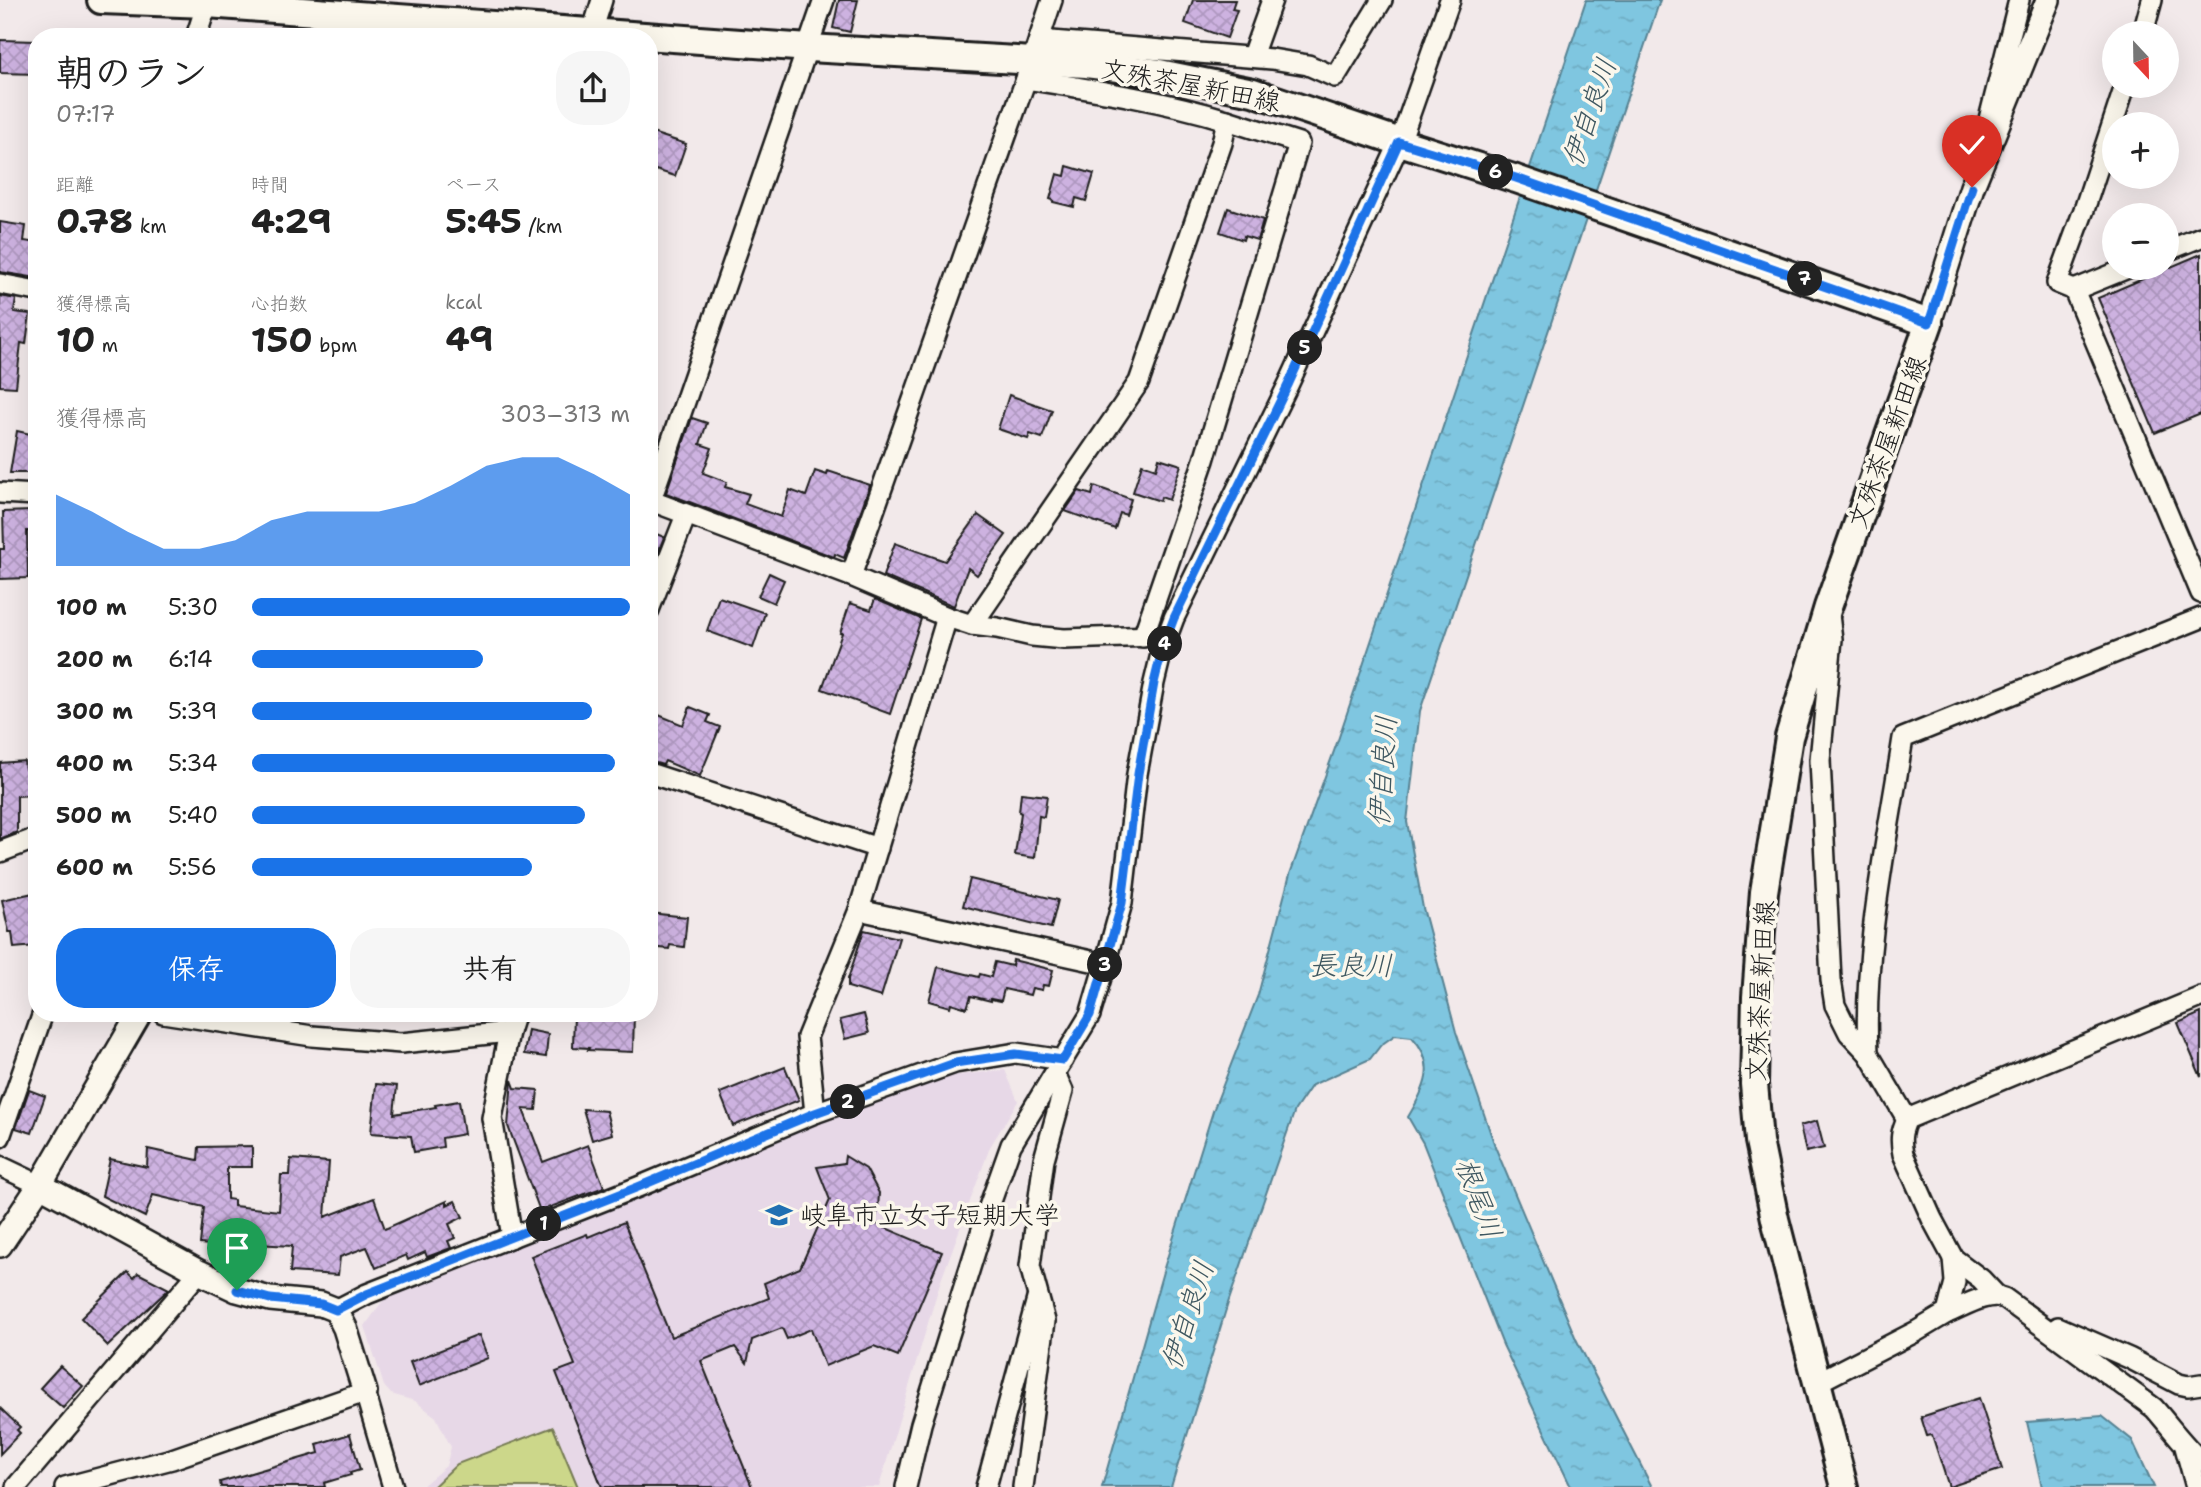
<!DOCTYPE html>
<html lang="ja">
<head>
<meta charset="utf-8">
<style>
	body { margin:0; font-family:"Shantell Sans","Klee One",sans-serif; background:#f6f6f6; color:#222; height:100vh; display:flex; flex-direction:column; font-size:26px; white-space:nowrap }
	* { box-sizing:border-box; margin:0 }
	p { font-size:23px; color:#767676 }
	.icon { flex:none; width:38px; height:38px; fill:none; stroke:currentColor; stroke-width:2; stroke-linecap:round; stroke-linejoin:round }
	.map { position:relative; flex:1; overflow:hidden }
	.details { position:absolute; left:28px; top:28px; width:630px; height:994px; display:flex; flex-direction:column; background:#fff; border-radius:28px; box-shadow:0 7px 28px #0002 }
	.details>* { flex:none }
	.needle { width:46px; rotate:158deg }
	.buttons { position:absolute; left:2102px; top:21px; display:grid; gap:14px }
	.buttons a { display:grid; place-items:center; width:77px; height:77px; border-radius:50%; background:#fff; box-shadow:0 7px 28px #0002; font-size:35px }
	.pin { position:absolute; display:grid; place-items:center; width:60px; height:60px; color:#fff; margin:-72px -30px; border-radius:50% 50% 50% 0; rotate:-45deg; box-shadow:0 0 7px #0007 }
	.pin .icon { rotate:45deg }
	.km { position:absolute; width:35px; height:35px; margin:-18px; border-radius:50%; background:#222; color:#fff; font-size:19px; line-height:35px; text-align:center }
	.round { display:grid; place-items:center; flex:none; width:74px; height:74px; border-radius:28px; background:#f6f6f6 }
	.summary { display:flex; align-items:center; justify-content:space-between; height:119px; padding:0 28px }
	h1 { font-size:38px; font-weight:700; line-height:52px }
	.metrics { display:grid; grid-template-columns:repeat(3,1fr); gap:10px; height:119px; padding:7px 28px }
	.metrics div { display:grid; align-content:center }
	.metrics b { font-size:35px; font-weight:700 }
	.metrics small { font-size:19px; font-weight:400 }
	.metrics p { font-size:19px }
	.chart { height:196px; padding:14px 28px }
	.chart p { display:flex; justify-content:space-between }
	.chart svg { width:100%; height:126px; margin-top:7px; fill:#1a73e8; opacity:.7 }
	.button { display:flex; gap:14px; margin-top:auto; padding:14px 28px }
	.button a { flex:1; height:80px; border-radius:28px; background:#1a73e8; color:#fff; font-size:28px; font-weight:700; line-height:80px; text-align:center }
	.button a+a { background:#f6f6f6; color:#222 }
	ul { padding:0 28px; list-style:none; font-size:23px }
	li { display:grid; grid-template-columns:112px 84px 1fr; align-items:center; height:52px }
	li i { height:18px; border-radius:9px; background:#1a73e8 }
	.map>svg:first-child { display:block }
	.built { fill:#e7d8e7 }
	.pitch { fill:#ccd78a; stroke:#747a53; stroke-width:2 }
	.water { fill:url(#water-ripples); stroke:#578292; stroke-width:2 }
	.building { fill:url(#building-cross-hatch); stroke:#1c1c1c; stroke-width:2 }
	.lines { fill:none; stroke-linecap:round; stroke-linejoin:round }
	.minor-casing { stroke:#1c1c1c; stroke-width:24 }
	.tertiary-casing { stroke:#1c1c1c; stroke-width:28 }
	.secondary-casing { stroke:#1c1c1c; stroke-width:32 }
	.minor { stroke:#fbf7ec; stroke-width:19 }
	.tertiary { stroke:#fbf7ec; stroke-width:23 }
	.secondary { stroke:#fbf7ec; stroke-width:26 }
	.route-casing { stroke:#fff; stroke-width:14 }
	.route { stroke:#1a73e8; stroke-width:9 }
	.labels { text-anchor:middle; stroke-width:7; stroke-linejoin:round; paint-order:stroke }
	.street-label { font-size:26px; fill:#1c1c1c; stroke:#fbf7ec }
	.poi-label { font-size:26px; fill:#1c1c1c; stroke:#fbf7ec; text-anchor:start }
	.water-label { font-size:28px; font-style:italic; fill:#3f5861; stroke:#fbf7ec }
</style>
</head>
<body>
<div class="map">
<svg width="2201" height="1487" viewBox="0 0 2201 1487">
	<defs>
		<pattern id="water-ripples" width="26" height="14" patternUnits="userSpaceOnUse" patternTransform="scale(1.75)"><rect width="26" height="14" fill="#7fc6e0"/><path d="M2 4q2-2 4 0t4 0M15 11q2-2 4 0t4 0" fill="none" stroke="#6daac0"/></pattern>
		<pattern id="building-cross-hatch" width="8" height="8" patternUnits="userSpaceOnUse" patternTransform="scale(1.75)"><rect width="8" height="8" fill="#cdb2e0"/><path d="M0 0l8 8M0 8l8-8" fill="none" stroke="#af98c0"/></pattern>
	</defs>
	<rect width="100%" height="100%" fill="#f2e9ea"/>
	<filter id="ink" filterUnits="userSpaceOnUse"><feTurbulence type="fractalNoise" baseFrequency=".0143" numOctaves="2"/><feDisplacementMap in="SourceGraphic" scale="14" xChannelSelector="R" yChannelSelector="G"/><feConvolveMatrix kernelMatrix="1 2 1 2 8 2 1 2 1" color-interpolation-filters="sRGB"/></filter>
	<g filter="url(#ink)">
		<path class="built" d="M 1005,1070 L 1018,1101 L 990,1147 L 940,1283 L 879,1487 L 421,1487 L 446,1466 L 451,1447 L 436,1417 L 415,1401 L 391,1394 L 384,1386 L 365,1326 L 384,1299 L 907,1088 L 957,1075 Z"/>
		<path class="pitch" d="M 553,1427 L 578,1487 L 433,1487 L 457,1464 Z"/>
		<g class="water">
			<path d="M 1586,0 L 1660,0 L 1420,711 L 1407,822 L 1423,908 L 1456,1032 L 1496,1149 L 1576,1339 L 1652,1487 L 1571,1487 L 1503,1345 L 1423,1143 L 1408,1117 C 1425,1089 1438,1064 1412,1037 L 1395,1035 L 1381,1045 L 1370,1059 L 1312,1085 L 1295,1110 L 1228,1303 L 1171,1487 L 1102,1487 L 1164,1268 L 1213,1111 L 1258,995 L 1290,874 L 1338,740 Z"/>
			<path d="M 2102,1416 L 2132,1440 L 2154,1487 L 2042,1487 L 2027,1422 Z"/>
		</g>
		<g class="building">
			<path d="M 839,0 L 858,0 L 850,32 L 833,28 Z"/>
			<path d="M 1193,0 L 1235,0 L 1232,9 L 1237,10 L 1227,38 L 1185,23 Z"/>
			<path d="M 0,40 L 37,41 L 37,74 L 0,73 Z"/>
			<path d="M 649,132 L 686,144 L 675,176 L 649,168 Z"/>
			<path d="M 1067,166 L 1094,174 L 1086,201 L 1076,198 L 1074,207 L 1053,202 L 1053,200 L 1050,199 L 1057,174 L 1065,176 Z"/>
			<path d="M 1228,208 L 1263,220 L 1257,240 L 1244,236 L 1243,240 L 1220,232 Z"/>
			<path d="M 0,222 L 26,226 L 24,241 L 37,243 L 37,278 L 0,272 Z"/>
			<path d="M 2201,254 L 2201,414 L 2155,433 L 2098,298 Z"/>
			<path d="M 0,296 L 16,299 L 14,312 L 30,314 L 26,344 L 21,343 L 16,387 L 0,386 Z"/>
			<path d="M 1009,395 L 1052,410 L 1042,438 L 1030,434 L 1028,439 L 998,429 Z"/>
			<path d="M 692,418 L 707,423 L 700,444 L 712,448 L 703,473 L 727,482 L 725,487 L 749,494 L 745,504 L 781,517 L 790,490 L 806,496 L 815,471 L 827,475 L 828,471 L 870,485 L 844,558 L 835,554 L 834,557 L 666,493 Z"/>
			<path d="M 17,431 L 35,435 L 29,473 L 10,473 Z"/>
			<path d="M 1159,458 L 1181,465 L 1169,500 L 1161,497 L 1160,501 L 1133,492 L 1142,464 L 1156,469 Z"/>
			<path d="M 1094,486 L 1131,499 L 1126,515 L 1120,513 L 1115,529 L 1065,511 L 1079,491 L 1092,495 Z"/>
			<path d="M 31,511 L 31,531 L 27,531 L 28,578 L 0,579 L 0,549 L 4,549 L 3,512 Z"/>
			<path d="M 978,515 L 1006,535 L 977,575 L 968,568 L 954,606 L 883,576 L 895,543 L 945,561 Z"/>
			<path d="M 649,531 L 664,537 L 649,576 Z"/>
			<path d="M 769,573 L 784,580 L 774,603 L 758,596 Z"/>
			<path d="M 719,597 L 765,613 L 753,648 L 707,631 Z"/>
			<path d="M 875,599 L 921,619 L 890,714 L 822,689 L 842,633 L 840,633 L 850,603 L 871,610 Z"/>
			<path d="M 690,707 L 710,715 L 707,722 L 720,727 L 700,776 L 665,761 L 663,765 L 649,761 L 649,711 L 683,725 Z"/>
			<path d="M 24,761 L 25,769 L 32,768 L 34,795 L 17,796 L 17,832 L 0,839 L 0,763 Z"/>
			<path d="M 1021,793 L 1047,796 L 1044,817 L 1039,816 L 1035,858 L 1015,855 L 1021,813 L 1019,812 Z"/>
			<path d="M 970,879 L 1058,900 L 1051,928 L 963,906 Z"/>
			<path d="M 33,893 L 37,909 L 34,910 L 36,919 L 36,946 L 14,948 L 12,932 L 9,932 L 2,900 Z"/>
			<path d="M 649,913 L 687,917 L 684,947 L 670,945 L 669,949 L 649,947 Z"/>
			<path d="M 864,930 L 899,938 L 881,997 L 848,987 L 848,979 Z"/>
			<path d="M 1013,960 L 1053,970 L 1049,986 L 1043,985 L 1042,990 L 1032,988 L 1030,995 L 1004,989 L 1001,1001 L 991,999 L 991,1001 L 971,996 L 967,1008 L 951,1003 L 950,1007 L 929,1001 L 938,967 L 979,977 L 980,974 L 991,977 L 995,962 L 1012,966 Z"/>
			<path d="M 574,1013 L 634,1013 L 633,1052 L 588,1050 L 589,1048 L 573,1047 Z"/>
			<path d="M 2201,1013 L 2201,1077 L 2178,1023 Z"/>
			<path d="M 864,1014 L 869,1033 L 845,1039 L 840,1020 Z"/>
			<path d="M 528,1030 L 548,1034 L 546,1057 L 524,1054 Z"/>
			<path d="M 785,1067 L 799,1100 L 733,1126 L 720,1093 Z"/>
			<path d="M 512,1080 L 515,1088 L 538,1090 L 536,1110 L 523,1109 L 543,1162 L 588,1145 L 604,1187 L 540,1211 L 508,1126 Z"/>
			<path d="M 376,1084 L 397,1086 L 394,1114 L 436,1107 L 435,1105 L 459,1101 L 464,1134 L 442,1138 L 443,1147 L 414,1152 L 411,1136 L 371,1133 Z"/>
			<path d="M 29,1090 L 45,1096 L 32,1133 L 16,1128 Z"/>
			<path d="M 583,1109 L 606,1111 L 612,1134 L 592,1140 Z"/>
			<path d="M 1817,1121 L 1824,1148 L 1806,1152 L 1800,1126 Z"/>
			<path d="M 252,1146 L 252,1167 L 227,1167 L 227,1199 L 234,1200 L 234,1206 L 279,1211 L 281,1175 L 290,1175 L 291,1159 L 329,1162 L 325,1217 L 374,1198 L 385,1229 L 447,1201 L 447,1205 L 455,1201 L 463,1217 L 449,1224 L 455,1238 L 448,1241 L 451,1248 L 427,1257 L 425,1252 L 408,1260 L 406,1255 L 376,1268 L 367,1247 L 340,1257 L 338,1275 L 290,1272 L 292,1246 L 255,1244 L 255,1249 L 200,1244 L 204,1207 L 153,1195 L 145,1217 L 102,1196 L 110,1159 L 147,1167 L 148,1149 L 198,1160 L 199,1147 Z"/>
			<path d="M 845,1156 L 866,1169 L 879,1193 L 878,1210 L 874,1223 L 942,1252 L 898,1356 L 874,1346 L 825,1366 L 811,1329 L 787,1339 L 782,1328 L 752,1340 L 747,1363 L 735,1347 L 701,1361 L 752,1487 L 602,1487 L 556,1372 L 575,1365 L 531,1256 L 587,1234 L 588,1237 L 624,1222 L 671,1337 L 769,1298 L 764,1283 L 800,1268 L 830,1200 L 817,1167 L 844,1163 Z"/>
			<path d="M 128,1272 L 134,1278 L 138,1273 L 169,1289 L 108,1346 L 81,1318 Z"/>
			<path d="M 479,1335 L 488,1358 L 419,1386 L 410,1362 Z"/>
			<path d="M 60,1366 L 83,1386 L 63,1408 L 40,1388 Z"/>
			<path d="M 1979,1398 L 2002,1469 L 1949,1487 L 1932,1435 L 1927,1436 L 1921,1417 Z"/>
			<path d="M 0,1408 L 20,1427 L 17,1430 L 20,1433 L 0,1454 Z"/>
			<path d="M 350,1434 L 360,1470 L 350,1473 L 351,1475 L 324,1483 L 325,1487 L 221,1487 L 220,1482 L 319,1453 L 317,1444 Z"/>
		</g>
		<g class="lines">
			<g class="minor-casing">
				<g id="minor">
					<path d="M 592,32 L 602,0"/>
					<path d="M 2143,33 L 2152,0"/>
					<path d="M 196,37 L 208,0"/>
					<path d="M 1039,40 L 1272,59 L 1308,65 L 1335,77 L 1382,0"/>
					<path d="M 1252,56 L 1272,0"/>
					<path d="M 2125,86 L 2085,207 L 2057,283 L 2074,290 L 2128,268"/>
					<path d="M 1985,135 L 2019,0"/>
					<path d="M 2166,251 L 2201,237"/>
					<path d="M 0,284 L 37,291"/>
					<path d="M 2074,290 L 2201,593"/>
					<path d="M 0,493 L 37,495"/>
					<path d="M 649,500 L 851,576 L 947,617 L 972,625 L 997,628 L 1032,636 L 1064,639 L 1155,636"/>
					<path d="M 651,500 L 824,0"/>
					<path d="M 851,576 L 1026,79 L 1052,0"/>
					<path d="M 649,610 L 686,515"/>
					<path d="M 1829,615 L 1832,639 L 1820,760 L 1831,980 L 1835,1005 L 1849,1033 L 1868,1053 L 1907,1119"/>
					<path d="M 972,625 L 1139,382 L 1222,143 L 1227,120 C 1161,100 1095,90 1026,79"/>
					<path d="M 1143,637 L 1204,460 L 1299,143 L 1227,120"/>
					<path d="M 649,773 L 878,848"/>
					<path d="M 0,852 L 37,838"/>
					<path d="M 859,910 L 1105,964 L 1122,903 L 1137,774 L 1154,683 L 1162,650 L 1174,618 L 1289,383 L 1400,142 L 1450,0"/>
					<path d="M 163,1013 L 312,1036 L 401,1043 L 509,1032"/>
					<path d="M 1868,1053 C 1863,947 1887,842 1903,738 L 2201,618"/>
					<path d="M 815,1113 L 807,1037 L 859,910 L 947,617"/>
					<path d="M 0,1137 L 43,1013"/>
					<path d="M 0,1166 L 40,1185"/>
					<path d="M 512,1237 L 492,1118 L 509,1032 L 515,1013"/>
					<path d="M 1996,1295 L 1981,1279 L 1953,1258 L 1932,1219 L 1903,1154 C 1900,1140 1901,1131 1907,1119 L 2201,997"/>
					<path d="M 336,1310 L 367,1294 L 638,1187 L 815,1113 L 955,1063 L 1016,1053 L 1063,1060"/>
					<path d="M 1947,1313 C 1963,1307 1987,1291 2004,1298 L 2154,1408 C 2170,1426 2183,1445 2201,1461"/>
					<path d="M 2058,1327 L 2129,1358 L 2179,1384 L 2188,1386 L 2201,1384"/>
					<path d="M 1816,1383 L 1917,1331 L 1947,1313 L 1955,1282 L 1953,1258"/>
					<path d="M 2185,1447 L 2196,1487"/>
					<path d="M 16,1487 L 199,1272"/>
					<path d="M 65,1487 L 172,1459 L 365,1392 L 393,1487"/>
					<path d="M 906,1487 L 921,1424 L 989,1207 L 1011,1145 L 1090,1015 L 1105,964"/>
					<path d="M 986,1487 L 1037,1299"/>
					<path d="M 1023,1487 L 1045,1321 L 1030,1266 L 1044,1159 L 1063,1091 L 1055,1073"/>
				</g>
			</g>
			<g class="tertiary-casing">
				<g id="tertiary">
					<path d="M 1929,323 L 1972,187 L 2048,0"/>
					<path d="M 40,1185 L 199,1272 L 237,1290 L 270,1299 L 321,1304 L 336,1310 L 345,1328 L 365,1392"/>
					<path d="M 0,1245 L 40,1185 L 140,1013"/>
				</g>
			</g>
			<g class="secondary-casing">
				<path id="secondary" d="M 101,0 L 207,4 L 809,48 L 1086,64 L 1159,73 L 1253,92 L 1400,142 L 1516,179 L 1929,323 L 1828,607 L 1789,737 L 1764,892 L 1756,997 L 1754,1084 L 1759,1141 L 1775,1219 L 1844,1487"/>
			</g>
			<use href="#minor" class="minor"/>
			<use href="#tertiary" class="tertiary"/>
			<use href="#secondary" class="secondary"/>
		</g>
	</g>
	<g class="lines" filter="url(#ink)">
		<g class="route-casing">
			<path id="route" d="M 237,1290 L 270,1299 L 321,1304 L 336,1310 L 367,1294 L 638,1187 L 815,1113 L 955,1063 L 1016,1054 L 1063,1060 L 1090,1015 L 1122,903 L 1138,774 L 1154,683 L 1162,650 L 1174,618 L 1289,383 L 1399,142 L 1516,178 L 1929,323 L 1972,187"/>
		</g>
		<use href="#route" class="route"/>
	</g>
	<defs>
		<g id="university-bare" transform="scale(2.1)"><path d="M0-5L7-2L0 1L-7-2ZM-4 1L0 2.5L4 1V4Q0 6-4 4Z" fill="#1f6fb2" stroke="#fbf7ec" stroke-width="2.5" paint-order="stroke"/></g>
	</defs>
	<g fill-rule="evenodd">
		<use href="#university-bare" x="779" y="1215"/>
	</g>
	<g class="labels">
		<g class="street-label">
			<text transform="translate(1191 85) rotate(11)" y="9">文殊茶屋新田線</text>
			<text transform="translate(1887 442) rotate(-70)" y="9">文殊茶屋新田線</text>
			<text transform="translate(1760 991) rotate(-87)" y="9">文殊茶屋新田線</text>
		</g>
		<g class="poi-label">
			<text x="800" y="1224">岐阜市立女子短期大学</text>
		</g>
		<g class="water-label">
			<text transform="translate(1589 112) rotate(-71)" y="10">伊自良川</text>
			<text transform="translate(1382 771) rotate(-86)" y="10">伊自良川</text>
			<text x="1351" y="975">長良川</text>
			<text transform="translate(1479 1198) rotate(70)" y="10">根尾川</text>
			<text transform="translate(1187 1315) rotate(-72)" y="10">伊自良川</text>
		</g>
	</g>
</svg>
<div class="buttons">
<a><svg class="needle" viewBox="-14 -14 28 28"><path d="M0-13l5 13h-10z" fill="#e53935"/><path d="M0 13l5-13h-10z" fill="#767676"/></svg></a>
<a>+</a>
<a>−</a>
</div>
<div class="pin" style="left:237px;top:1290px;background:#1e9e55"><svg class="icon" aria-label="arrive" viewBox="0 0 24 24"><path d="M6 21V4h12l-3 4 3 4H6"/></svg></div>
<div class="pin" style="left:1972px;top:187px;background:#d93025"><svg class="icon" aria-label="check" viewBox="0 0 24 24"><path d="M5 12l5 5 9-10"/></svg></div>
<b class="km" style="left:544px;top:1224px">1</b>
<b class="km" style="left:848px;top:1102px">2</b>
<b class="km" style="left:1105px;top:965px">3</b>
<b class="km" style="left:1165px;top:644px">4</b>
<b class="km" style="left:1305px;top:348px">5</b>
<b class="km" style="left:1496px;top:172px">6</b>
<b class="km" style="left:1805px;top:279px">7</b>
<section class="details">
<div class="summary"><div><h1>朝のラン</h1><p>07:17</p></div><a class="round"><svg class="icon" aria-label="share" viewBox="0 0 24 24"><path d="M12 15V3M7 8l5-5 5 5M5 13v7h14v-7"/></svg></a></div>
<div class="metrics">
<div><p>距離</p><b>0.78<small> km</small></b></div>
<div><p>時間</p><b>4:29</b></div>
<div><p>ペース</p><b>5:45<small> /km</small></b></div>
</div>
<div class="metrics">
<div><p>獲得標高</p><b>10<small> m</small></b></div>
<div><p>心拍数</p><b>150<small> bpm</small></b></div>
<div><p>kcal</p><b>49</b></div>
</div>
<div class="chart"><p><span>獲得標高</span>303–313 m</p>
<svg viewBox="0 0 160 44" preserveAspectRatio="none"><path d="M0 44V19L10 25L20 32L30 38L40 38L50 35L60 28L70 25L80 25L90 25L100 22L110 16L120 9L130 6L140 6L150 12L160 19V44z"/></svg>
</div>
<ul>
<li><b>100 m</b>5:30<i style="width:100%"></i></li>
<li><b>200 m</b>6:14<i style="width:61%"></i></li>
<li><b>300 m</b>5:39<i style="width:90%"></i></li>
<li><b>400 m</b>5:34<i style="width:96%"></i></li>
<li><b>500 m</b>5:40<i style="width:88%"></i></li>
<li><b>600 m</b>5:56<i style="width:74%"></i></li>
</ul>
<div class="button"><a>保存</a><a>共有</a></div>
</section>
</div>
</body>
</html>
